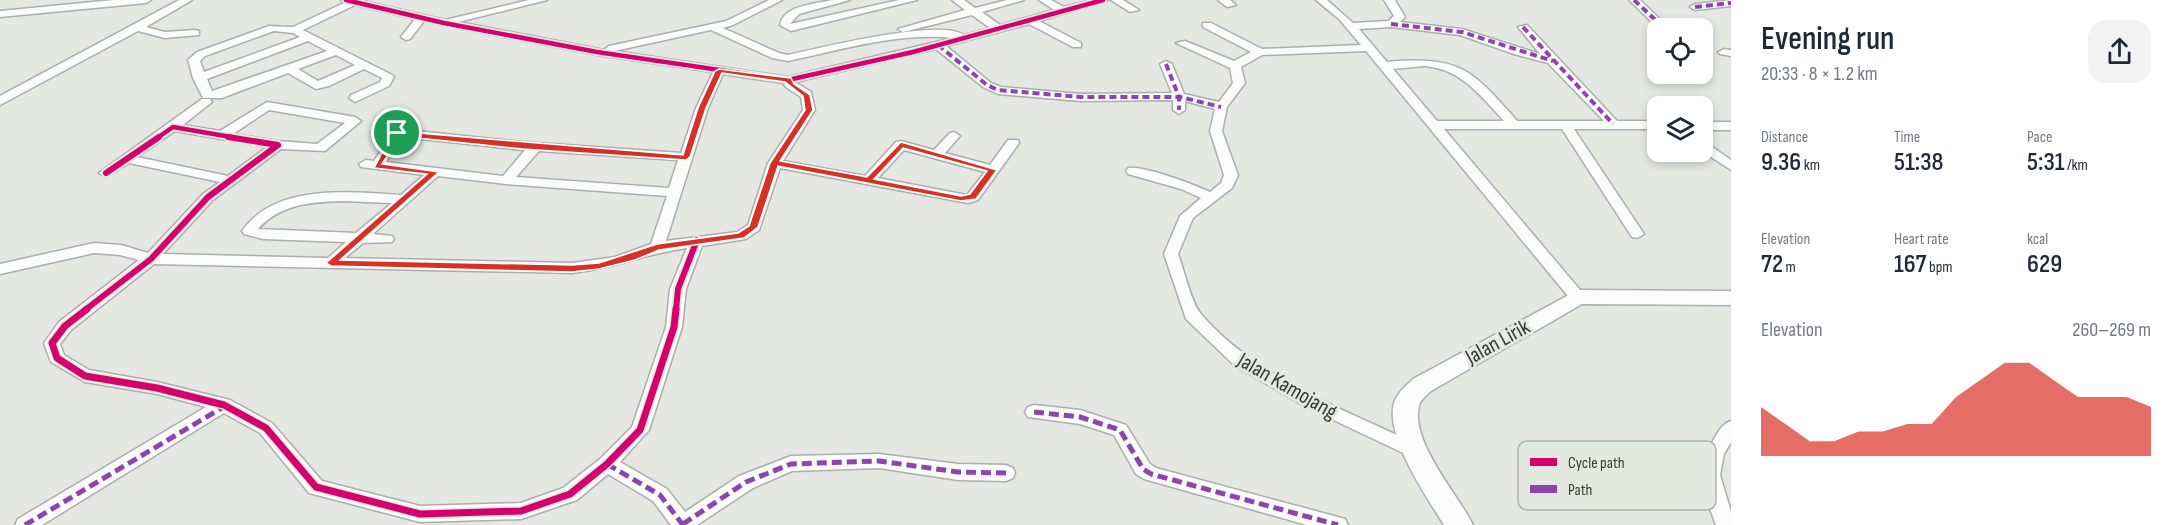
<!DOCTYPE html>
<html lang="en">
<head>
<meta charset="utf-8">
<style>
	body { margin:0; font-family:"Sofia Sans Condensed",sans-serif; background:#f2f2f3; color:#1f2937; height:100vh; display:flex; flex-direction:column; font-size:22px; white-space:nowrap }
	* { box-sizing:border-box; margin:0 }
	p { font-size:20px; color:#747a83 }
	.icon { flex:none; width:33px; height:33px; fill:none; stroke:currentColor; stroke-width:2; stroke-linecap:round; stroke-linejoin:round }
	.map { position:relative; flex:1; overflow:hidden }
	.side { display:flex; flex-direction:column; background:#fff; width:450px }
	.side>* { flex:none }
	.controls { position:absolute; left:1647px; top:18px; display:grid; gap:12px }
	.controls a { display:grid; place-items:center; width:66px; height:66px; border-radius:12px; background:#fff; box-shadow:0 3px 9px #0003; font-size:30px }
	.pin { position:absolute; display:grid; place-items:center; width:51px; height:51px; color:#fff; margin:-26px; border:3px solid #fff; border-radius:50%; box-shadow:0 2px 6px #0007 }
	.round { display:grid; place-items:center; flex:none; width:63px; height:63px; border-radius:18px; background:#f2f2f3 }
	.headline { display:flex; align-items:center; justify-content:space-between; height:102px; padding:0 30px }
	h1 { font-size:33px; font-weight:600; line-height:45px }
	.metrics { display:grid; grid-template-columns:repeat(3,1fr); gap:9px; height:102px; padding:6px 30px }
	.metrics div { display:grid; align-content:center }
	.metrics b { font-size:26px; font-weight:600 }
	.metrics small { font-size:16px; font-weight:400 }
	.metrics p { font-size:16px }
	.chart { height:168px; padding:12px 30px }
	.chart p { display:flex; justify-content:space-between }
	.chart svg { width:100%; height:108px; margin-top:6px; fill:#d93025; opacity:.7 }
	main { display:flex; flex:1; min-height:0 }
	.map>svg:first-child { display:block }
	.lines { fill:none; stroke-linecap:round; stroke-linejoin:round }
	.minor-casing { stroke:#acaeab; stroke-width:3 }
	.secondary-casing { stroke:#acaeab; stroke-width:3 }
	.minor { fill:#fbfbfb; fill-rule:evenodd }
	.secondary { fill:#fbfbfb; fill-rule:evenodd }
	.quiet-far1 { stroke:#8e44ad; stroke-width:4; stroke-dasharray:7 4; stroke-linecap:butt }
	.quiet { stroke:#8e44ad; stroke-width:5; stroke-dasharray:10 5; stroke-linecap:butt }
	.cycleway-far2-casing { stroke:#e3e9e0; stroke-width:8 }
	.cycleway-far1-casing { stroke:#e3e9e0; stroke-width:10 }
	.cycleway-casing { stroke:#e3e9e0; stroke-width:10 }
	.cycleway-far2 { stroke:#d6006c; stroke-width:4.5 }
	.cycleway-far1 { stroke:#d6006c; stroke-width:6 }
	.cycleway { stroke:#d6006c; stroke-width:7 }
	.route { fill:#d93025; stroke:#fff; stroke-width:1.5; fill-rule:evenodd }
	.labels { text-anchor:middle; stroke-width:6; stroke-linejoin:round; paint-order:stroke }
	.street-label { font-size:22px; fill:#373a36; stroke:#e3e9e0 }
	.key { fill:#e3e9e0; stroke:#afb4ad; stroke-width:1.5 }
	.key-label { font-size:16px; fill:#373a36 }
</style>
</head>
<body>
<main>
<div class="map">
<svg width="1731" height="525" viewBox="0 0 1731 525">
	<rect width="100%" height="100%" fill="#e4e7e2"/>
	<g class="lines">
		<g class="minor-casing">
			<g id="minor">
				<path d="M 114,0 L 151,0 L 146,3 L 0,17 L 0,11 Z"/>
				<path d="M 179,0 L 192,0 L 146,27 L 165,32 L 195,30 L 199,31 L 199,35 L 165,38 L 138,31 L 0,105 L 0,96 Z"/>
				<path d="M 341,0 L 359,0 L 445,20 L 529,0 L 547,0 L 458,22 L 604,50 L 609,46 L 726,21 L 769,0 L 782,0 L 733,25 L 723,28 L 779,53 L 788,55 C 820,48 940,18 964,35 L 990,28 L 972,15 L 903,32 L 898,29 L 965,10 L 952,0 L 964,0 L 975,8 L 1007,0 L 1024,0 L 982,12 L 1000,25 L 1054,10 L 1039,0 L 1051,0 L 1064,7 L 1092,0 L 1108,0 L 1039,21 L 1081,43 L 1081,47 L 1073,47 L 1029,24 L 946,46 L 991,83 L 1001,87 L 1081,94 L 1172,93 L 1160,64 L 1166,61 L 1172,64 L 1184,94 L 1219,102 L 1233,83 L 1230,68 L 1176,43 L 1185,41 L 1234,61 L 1251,52 L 1203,27 L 1203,23 L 1211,23 L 1262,49 L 1361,45 L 1339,19 L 1316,0 L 1327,0 L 1353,23 L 1388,21 L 1394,16 L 1384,0 L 1395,0 L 1405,17 L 1400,22 L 1462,29 L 1540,54 L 1518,27 L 1527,25 L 1617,121 L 1658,121 L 1658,129 L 1574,129 L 1644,234 L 1637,238 L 1632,237 L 1562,129 L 1444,129 L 1586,297 L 1578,302 L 1572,301 L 1366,51 L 1262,55 L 1241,67 L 1245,83 L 1227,107 L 1222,131 L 1238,175 L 1232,188 L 1193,218 L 1178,254 C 1184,269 1191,303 1201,314 C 1255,378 1350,412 1425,448 L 1427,453 L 1425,458 L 1418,460 L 1306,407 L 1234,365 L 1186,319 L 1164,254 L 1180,216 L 1201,198 L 1181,189 L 1128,174 L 1126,171 L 1128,168 C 1143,165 1195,185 1210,192 L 1221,183 L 1224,175 L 1210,131 L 1215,109 L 1185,101 L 1185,110 L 1179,114 L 1173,110 L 1173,100 L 1081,101 L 998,94 L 983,87 L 936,49 L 795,82 L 811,92 L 815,110 L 783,161 L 865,176 L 896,142 L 901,141 L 934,150 L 950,133 L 954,132 L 960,136 L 945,153 L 990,165 L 1008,140 L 1018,140 L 1019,143 L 978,200 L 968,203 L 780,168 L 759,230 L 746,239 L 702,246 L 686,289 L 682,327 L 649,430 L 620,462 L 667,489 L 685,512 L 739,476 L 791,456 L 879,454 L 958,464 L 1006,465 L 1013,468 L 1015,473 L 1013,478 L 1006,481 L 958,480 L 879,468 L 792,471 L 753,488 L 697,525 L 671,525 L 653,501 L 608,474 L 577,500 L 521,519 L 420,522 L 309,493 L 260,433 L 224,413 L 42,525 L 15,525 L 18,519 L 206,407 L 157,394 L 85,382 L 51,362 L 44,343 L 59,322 L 139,260 L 120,255 L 94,253 L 0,274 L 0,264 L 94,243 L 121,245 L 148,253 L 203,194 L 220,182 L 129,163 L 106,177 L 99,173 L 202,99 L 210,99 L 212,102 L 183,125 L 220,131 L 267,102 L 355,117 L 361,121 L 325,151 L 281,149 L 213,200 L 163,254 L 328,258 L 346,242 L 263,239 L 244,234 L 242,231 C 276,183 349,192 401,195 L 424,175 L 361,167 L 359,164 L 366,160 L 374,161 L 403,117 L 411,117 L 413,120 L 407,130 L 523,142 L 681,153 L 696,108 L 713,72 L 597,55 L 424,21 L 410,39 L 406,40 L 401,37 L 415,19 L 355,5 L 303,30 L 392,75 L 394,77 L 389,86 L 355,102 L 349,98 L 351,95 L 380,82 L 382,78 L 364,69 L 329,86 L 316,89 L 288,73 L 222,98 L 203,98 L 193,78 L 188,60 L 197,52 L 269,26 L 293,27 L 344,3 ZM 1391,27 L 1460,35 L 1514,54 L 1548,63 L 1604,121 L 1517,121 C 1471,68 1459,56 1387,62 L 1359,29 ZM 711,30 L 772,58 L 788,61 C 841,50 898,32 953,38 L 788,77 L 614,51 ZM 274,31 L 293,33 L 300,37 L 204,72 L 200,61 L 205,56 ZM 308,41 L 327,51 L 212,91 L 207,79 ZM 336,55 L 355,65 L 318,81 L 298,69 ZM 1424,66 C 1460,68 1481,96 1504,121 L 1437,121 L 1393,69 ZM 723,74 L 783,83 L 786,87 L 801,97 L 803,110 L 768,163 L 748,225 L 737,232 L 666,241 L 708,108 ZM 269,110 L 345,123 L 317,144 L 278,141 L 233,134 ZM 175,131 L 267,147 L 228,176 L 137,157 ZM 402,137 L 523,150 L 525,150 L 503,176 L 386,162 ZM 904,150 L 985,172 L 967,195 L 878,178 ZM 539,151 L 678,160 L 669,188 L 516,177 ZM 438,176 L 506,184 L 667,196 L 651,244 L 615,257 L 572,263 L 345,258 L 363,243 L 392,242 L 394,239 L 392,236 L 373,234 ZM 342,201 L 392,203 L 356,233 L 258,229 C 280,204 311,202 342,201 ZM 687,248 L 670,289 L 666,327 L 632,427 L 600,459 L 563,488 L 521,503 L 420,506 L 322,481 L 272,423 L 230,400 L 157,382 L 89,370 L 64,355 L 60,344 L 71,330 L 154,264 L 572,273 C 612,269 648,253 687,248 Z"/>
				<path d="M 832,0 L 850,0 L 799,14 L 790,24 L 899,0 L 917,0 L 791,31 L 780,25 C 783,5 816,4 832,0 Z"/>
				<path d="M 1111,0 L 1123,0 L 1139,10 L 1130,12 Z"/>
				<path d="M 1218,0 L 1230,0 L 1236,5 L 1227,7 Z"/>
				<path d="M 1629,0 L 1640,0 L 1669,28 L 1658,28 Z"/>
				<path d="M 1731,0 L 1731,6 L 1695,10 L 1690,7 L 1695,4 Z"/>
				<path d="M 1724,49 L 1731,50 L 1731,56 L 1720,54 L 1718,52 Z"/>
				<rect x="1702" y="122" width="29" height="8"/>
				<path d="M 1702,140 L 1731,160 L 1731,170 L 1702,151 Z"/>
				<path d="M 1034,405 L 1080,410 L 1126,425 L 1150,464 L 1156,468 L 1338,517 L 1345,519 L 1348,525 L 1307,525 L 1144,479 L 1136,474 L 1114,435 L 1080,424 L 1028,417 L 1025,412 L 1028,407 Z"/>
				<path d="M 1731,421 L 1731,442 L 1724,454 L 1720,475 L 1731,512 L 1731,525 L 1716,525 C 1704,492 1694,474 1713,441 C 1717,433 1722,424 1731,421 Z"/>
			</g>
		</g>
		<g class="secondary-casing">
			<path id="secondary" d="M 1578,290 L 1731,291 L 1731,305 L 1582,304 L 1431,391 C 1426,396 1420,400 1419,406 C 1410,442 1458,494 1473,525 L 1444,525 C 1427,497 1382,433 1395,400 C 1399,391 1407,385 1413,379 Z"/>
		</g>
		<use href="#minor" class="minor"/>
		<use href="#secondary" class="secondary"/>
		<g class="quiet-far1">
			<path d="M 1634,0 L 1664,28"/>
			<path d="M 1695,7 L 1731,3"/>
			<path d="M 1391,24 L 1462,32 L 1553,61"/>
			<path d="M 1523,27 L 1613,124"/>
			<path d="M 938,45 L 987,85 L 998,90 L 1081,97 L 1180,97 L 1221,107"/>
			<path d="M 1166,64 L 1179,97 L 1179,110"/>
		</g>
		<g class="quiet">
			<path d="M 1034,412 L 1080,417 L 1120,430 L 1143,469 L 1151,474 L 1338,525"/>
			<path d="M 607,464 L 660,495 L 683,525"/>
			<path d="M 683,524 L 746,482 L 791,464 L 879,461 L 958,472 L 1006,473"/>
			<path d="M 25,525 L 225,406"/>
		</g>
		<g class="cycleway-far2-casing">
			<g id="cycleway-far2">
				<path d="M 346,0 L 444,23 L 597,52 L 788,80 L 913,52 L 1103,0"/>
				<path d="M 157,138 L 173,127 L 237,138"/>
			</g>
		</g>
		<g class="cycleway-far1-casing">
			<g id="cycleway-far1">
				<path d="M 106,173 L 159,137"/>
				<path d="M 85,310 L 151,259 L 208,197 L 278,145 L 228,137"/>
				<path d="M 676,310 L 678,289 L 697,240"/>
			</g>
		</g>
		<g class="cycleway-casing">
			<path id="cycleway" d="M 87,309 L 65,326 L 52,343 L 57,358 L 85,376 L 157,388 L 224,405 L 266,428 L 316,487 L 420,514 L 521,511 L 570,494 L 607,464 L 640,430 L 674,327 L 676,309"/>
		</g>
		<use href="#cycleway-far2" class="cycleway-far2"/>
		<use href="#cycleway-far1" class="cycleway-far1"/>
		<use href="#cycleway" class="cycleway"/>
	</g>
	<path class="route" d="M 719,69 L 791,78 L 794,84 L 810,95 L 813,110 L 780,161 L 867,177 L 901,142 L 997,170 L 976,199 L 961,201 L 778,166 L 758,227 L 744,238 L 659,250 L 635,260 L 599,269 L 572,272 L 331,266 L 326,263 L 427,174 L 374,168 L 394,131 L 683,155 L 698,108 L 715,71 ZM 722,73 L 785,82 L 803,96 L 805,110 L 770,163 L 749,226 L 738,233 L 657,244 L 599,263 L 572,265 L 340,260 L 439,172 L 382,164 L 399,136 L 523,149 L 686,160 L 690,157 L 706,108 ZM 903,148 L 987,171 L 970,194 L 961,196 L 874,179 Z"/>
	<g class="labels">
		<g class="street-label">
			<text transform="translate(1497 341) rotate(-29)" y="8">Jalan Lirik</text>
			<text transform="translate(1288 385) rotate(30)" y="8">Jalan Kamojang</text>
		</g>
	</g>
	<rect x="1518" y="441" width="198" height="69" rx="9" class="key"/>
	<rect x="1530" y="458" width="27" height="8" fill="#d6006c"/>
	<rect x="1530" y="485" width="27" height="8" fill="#8e44ad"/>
	<g class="key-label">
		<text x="1568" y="468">Cycle path</text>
		<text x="1568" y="495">Path</text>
	</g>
</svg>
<div class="controls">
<a><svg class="icon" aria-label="locate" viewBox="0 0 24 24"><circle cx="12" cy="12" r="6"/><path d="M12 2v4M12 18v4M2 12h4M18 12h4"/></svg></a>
<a><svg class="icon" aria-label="layers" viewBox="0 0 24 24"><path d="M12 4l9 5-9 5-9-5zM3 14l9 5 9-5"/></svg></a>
</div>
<div class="pin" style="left:397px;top:133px;background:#1e9e55"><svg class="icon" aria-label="arrive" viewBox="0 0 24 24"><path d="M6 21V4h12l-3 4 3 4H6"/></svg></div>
</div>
<section class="side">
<div class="headline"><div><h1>Evening run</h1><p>20:33 · 8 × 1.2 km</p></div><a class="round"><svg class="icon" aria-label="share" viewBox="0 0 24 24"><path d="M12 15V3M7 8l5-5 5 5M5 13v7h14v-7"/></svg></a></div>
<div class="metrics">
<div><p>Distance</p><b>9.36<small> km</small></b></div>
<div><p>Time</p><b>51:38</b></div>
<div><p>Pace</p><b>5:31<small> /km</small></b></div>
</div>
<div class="metrics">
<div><p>Elevation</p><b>72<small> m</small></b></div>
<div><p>Heart rate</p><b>167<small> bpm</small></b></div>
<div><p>kcal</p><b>629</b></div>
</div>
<div class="chart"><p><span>Elevation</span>260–269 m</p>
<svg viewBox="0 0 160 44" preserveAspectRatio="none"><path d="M0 44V24L10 31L20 38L30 38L40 34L50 34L60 31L70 31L80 20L90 13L100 6L110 6L120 13L130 20L140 20L150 20L160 24V44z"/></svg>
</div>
</section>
</main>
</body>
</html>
